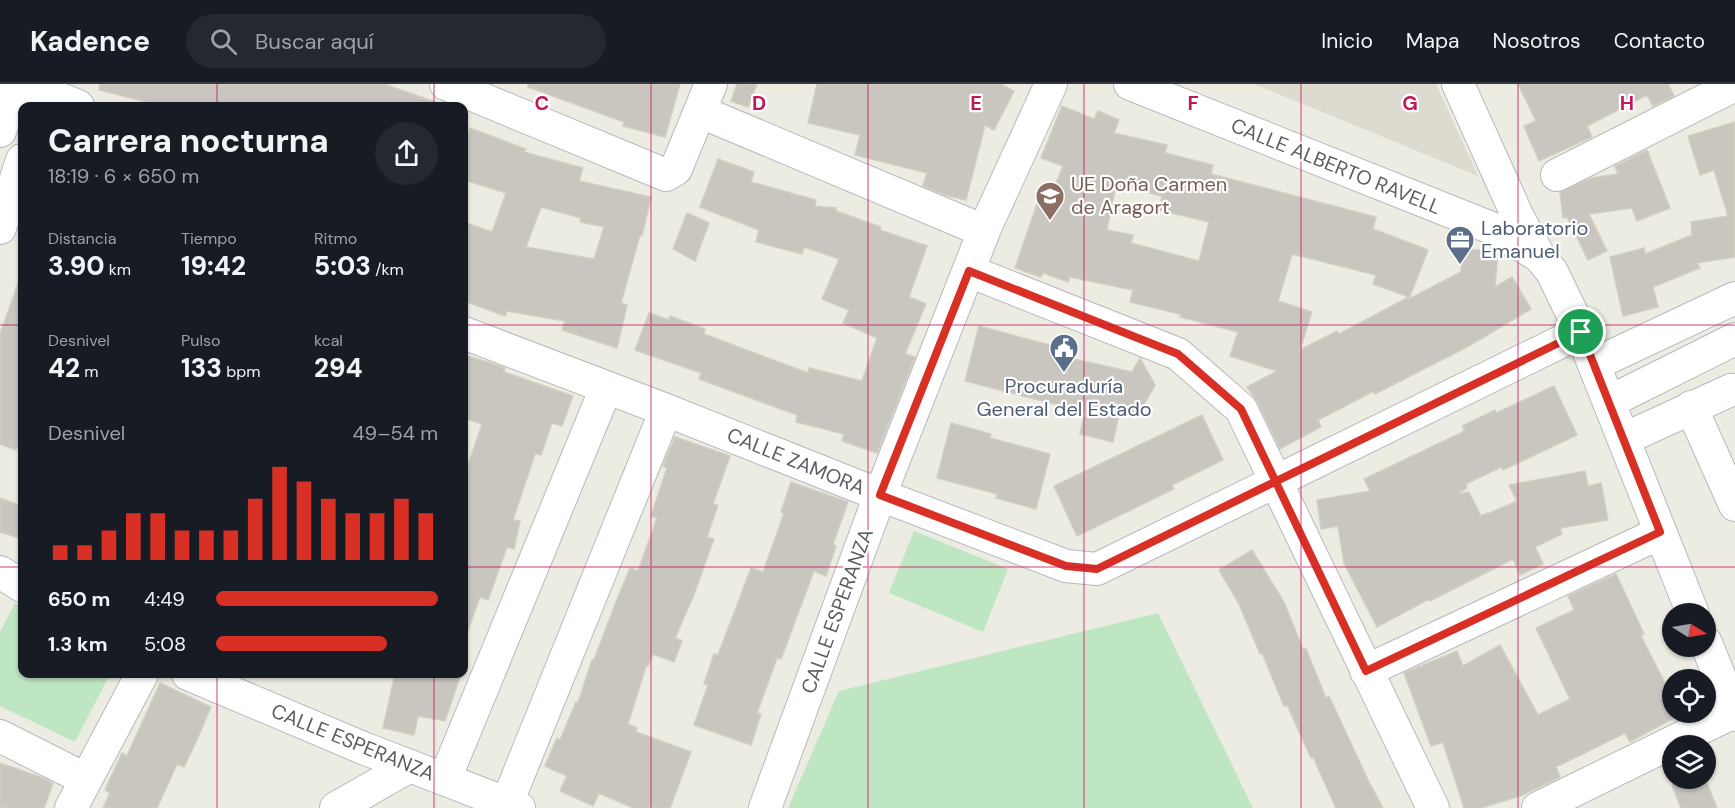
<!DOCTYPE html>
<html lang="es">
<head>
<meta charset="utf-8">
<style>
	body { margin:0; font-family:"DM Sans",sans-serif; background:#242831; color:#f1f3f6; height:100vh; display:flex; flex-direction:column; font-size:22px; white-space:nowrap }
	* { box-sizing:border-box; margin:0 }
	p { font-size:20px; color:#9ea1a6 }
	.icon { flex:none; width:33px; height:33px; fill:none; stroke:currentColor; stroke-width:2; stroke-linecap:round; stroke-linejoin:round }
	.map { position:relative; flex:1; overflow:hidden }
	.sheet { position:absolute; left:18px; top:18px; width:450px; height:576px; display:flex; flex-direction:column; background:#171b24; border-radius:12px; box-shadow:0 2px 4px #0004 }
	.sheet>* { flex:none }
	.needle { width:39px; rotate:101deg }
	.buttons { position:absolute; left:1662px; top:519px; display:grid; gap:12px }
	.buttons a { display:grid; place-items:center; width:54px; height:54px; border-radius:50%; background:#171b24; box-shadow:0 2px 4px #0004; font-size:30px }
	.pin { position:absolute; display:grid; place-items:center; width:51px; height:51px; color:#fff; margin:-26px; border:3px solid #fff; border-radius:50%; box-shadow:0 2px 6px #0007 }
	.round { display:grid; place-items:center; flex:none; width:63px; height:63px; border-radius:32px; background:#242831 }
	.head { display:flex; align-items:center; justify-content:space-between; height:102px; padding:0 30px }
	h1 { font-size:33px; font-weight:800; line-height:45px }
	.metrics { display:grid; grid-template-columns:repeat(3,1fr); gap:9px; height:102px; padding:6px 30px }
	.metrics div { display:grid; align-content:center }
	.metrics b { font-size:26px; font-weight:800 }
	.metrics small { font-size:16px; font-weight:400 }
	.metrics p { font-size:16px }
	.chart { height:168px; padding:12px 30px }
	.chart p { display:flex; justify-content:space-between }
	.chart svg { width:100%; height:108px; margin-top:6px; stroke:#d93025; stroke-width:6 }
	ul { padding:0 30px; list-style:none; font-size:20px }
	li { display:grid; grid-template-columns:96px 72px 1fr; align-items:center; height:45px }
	li i { height:15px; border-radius:8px; background:#d93025 }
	header { display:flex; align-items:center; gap:36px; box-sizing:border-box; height:84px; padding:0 30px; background:#171b24; border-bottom:2px solid #363941 }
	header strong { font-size:28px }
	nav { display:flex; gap:33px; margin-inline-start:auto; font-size:21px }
	.search { width:420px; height:54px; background:#242831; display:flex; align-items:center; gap:15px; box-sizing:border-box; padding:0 21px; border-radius:33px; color:#9ea1a6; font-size:22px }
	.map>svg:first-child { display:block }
	.education { fill:#dddbd0 }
	.green { fill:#bee6c2 }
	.building { fill:#c8c6bf; stroke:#d2cec0; stroke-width:1.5; fill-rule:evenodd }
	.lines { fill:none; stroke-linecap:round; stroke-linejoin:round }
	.minor-casing { stroke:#b7b9bf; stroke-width:34 }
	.minor { stroke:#fff; stroke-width:32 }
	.route-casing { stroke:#fff; stroke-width:12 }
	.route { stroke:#d93025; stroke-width:8 }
	.grid { fill:none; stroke:#c2185b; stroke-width:1.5; stroke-opacity:0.55 }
	.labels { text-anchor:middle; stroke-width:4.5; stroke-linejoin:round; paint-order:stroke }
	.street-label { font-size:20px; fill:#5a5d63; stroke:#fff }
	.education-label { font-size:20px; fill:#785e54; stroke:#fff; text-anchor:start }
	.service-label { font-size:20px; fill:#4e5e75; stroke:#fff; text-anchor:start }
	.grid-label { font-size:20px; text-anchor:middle; font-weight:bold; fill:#c2185b; stroke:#fff; stroke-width:4.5; stroke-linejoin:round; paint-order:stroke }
</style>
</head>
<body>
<header>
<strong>Kadence</strong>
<div class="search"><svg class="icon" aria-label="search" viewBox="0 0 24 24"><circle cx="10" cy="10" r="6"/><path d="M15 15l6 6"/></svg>Buscar aquí</div>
<nav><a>Inicio</a><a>Mapa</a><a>Nosotros</a><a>Contacto</a></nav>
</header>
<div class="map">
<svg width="1735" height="724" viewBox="0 0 1735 724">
	<rect width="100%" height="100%" fill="#edece2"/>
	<path class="education" d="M 1254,0 L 1436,0 L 1478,92 Z"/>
	<g class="green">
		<path d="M 914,447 L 1008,485 L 983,548 L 889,509 Z"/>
		<path d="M 15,519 L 22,522 L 22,590 L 110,590 L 75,658 L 0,622 L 0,548 Z"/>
		<path d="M 1158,529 L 1253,724 L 788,724 L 839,607 Z"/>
	</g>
	<g class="building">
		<path d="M 100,0 L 384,0 L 441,20 L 440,22 L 162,22 L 99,6 Z"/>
		<path d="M 528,0 L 680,0 L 665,53 L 623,42 L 624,38 L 528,3 Z"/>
		<path d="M 737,0 L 757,0 L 748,23 L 731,17 Z"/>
		<path d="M 817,0 L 1001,0 L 1014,7 L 994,46 L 985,41 L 966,116 L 945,111 L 923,102 L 927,89 L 855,71 L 860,51 L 808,39 Z"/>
		<path d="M 1518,0 L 1668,0 L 1674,12 L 1653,22 L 1647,11 L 1587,42 L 1592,53 L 1539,77 L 1524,42 L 1536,37 Z"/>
		<path d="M 1062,22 L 1094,35 L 1098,27 L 1119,36 L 1114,49 L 1167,61 L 1165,69 L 1213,81 L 1211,90 L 1376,133 L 1373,145 L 1428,166 L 1409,215 L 1461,188 L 1462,165 L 1496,167 L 1498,168 L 1495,203 L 1512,193 L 1531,225 L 1469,262 L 1375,310 L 1374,307 L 1318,336 L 1321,343 L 1280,365 L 1257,317 L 1247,303 L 1277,287 L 1230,272 L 1238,248 L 1180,233 L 1180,230 L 1130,218 L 1133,206 L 1070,193 L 1068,198 L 1043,189 L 1041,193 L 1015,184 L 1037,120 L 1046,123 L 1063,82 L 1041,74 ZM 1116,101 L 1162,112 L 1159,126 L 1209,138 L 1199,177 L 1131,159 L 1133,151 L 1107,146 ZM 1292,170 L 1376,191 L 1373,200 L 1409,213 L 1339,250 L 1337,247 L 1300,266 L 1312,228 L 1278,217 Z"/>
		<path d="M 1735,38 L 1735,173 L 1697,179 L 1700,184 L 1653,203 L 1658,223 L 1623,232 L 1610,173 L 1644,164 L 1645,170 L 1692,151 L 1691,138 L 1728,132 L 1714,86 L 1700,91 L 1688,52 Z"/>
		<path d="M 470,44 L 526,65 L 524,68 L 583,84 L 579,97 L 651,113 L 642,152 L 640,151 L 621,219 L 627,221 L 617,264 L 562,246 L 565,237 L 507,227 L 505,232 L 464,217 L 464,138 L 492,148 L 506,109 L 464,96 L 464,64 ZM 541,123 L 581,134 L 580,138 L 604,143 L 594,175 L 526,163 Z"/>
		<path d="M 1647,66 L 1670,124 L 1637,137 L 1632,124 L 1589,130 L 1607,167 L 1588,176 L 1567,133 L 1563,134 L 1560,108 L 1592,94 L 1618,90 L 1615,82 Z"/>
		<path d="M 718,75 L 754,88 L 751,98 L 816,116 L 815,122 L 836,124 L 836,127 L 881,143 L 880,146 L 927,162 L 909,213 L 926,220 L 905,270 L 915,273 L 877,369 L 842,357 L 844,350 L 796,338 L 797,331 L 699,295 L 701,289 L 635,266 L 649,229 L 669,236 L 670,232 L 705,245 L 704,250 L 808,289 L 809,284 L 862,297 L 877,254 L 843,239 L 849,226 L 822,215 L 839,175 L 804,163 L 802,170 L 756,158 L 759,146 L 700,123 Z"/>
		<path d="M 687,129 L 709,139 L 695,177 L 673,165 Z"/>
		<path d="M 20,194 L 22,194 L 22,348 L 16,366 L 0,360 L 0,250 Z"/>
		<path d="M 979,242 L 1076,268 L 1074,275 L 1132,288 L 1140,274 L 1155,301 L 1139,330 L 1120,326 L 1113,358 L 1080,350 L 1085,328 L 965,297 Z"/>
		<path d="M 464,271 L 494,280 L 505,284 L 504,288 L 573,312 L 562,342 L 552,339 L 541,371 L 535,370 L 513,436 L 520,437 L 514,465 L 507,463 L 488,516 L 480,513 L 466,552 L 464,552 L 464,393 L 482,340 L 464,334 Z"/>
		<path d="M 1554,302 L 1577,351 L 1503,386 L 1501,383 L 1466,400 L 1467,404 L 1457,410 L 1469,408 L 1481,432 L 1487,429 L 1487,430 L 1517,417 L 1509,401 L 1585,387 L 1588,402 L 1601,399 L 1608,436 L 1560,444 L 1562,450 L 1535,463 L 1543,480 L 1520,491 L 1513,475 L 1430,517 L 1429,515 L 1377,543 L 1344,479 L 1338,442 L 1321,445 L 1317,416 L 1370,407 L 1364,395 L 1465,347 L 1462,342 L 1495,326 L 1496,329 Z"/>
		<path d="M 1202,331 L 1223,376 L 1172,401 L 1174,405 L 1077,452 L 1054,402 Z"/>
		<path d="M 951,339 L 991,350 L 990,354 L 1050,370 L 1036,425 L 996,414 L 997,410 L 937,394 Z"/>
		<path d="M 675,353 L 730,372 L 713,420 L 718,421 L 707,453 L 714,455 L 693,513 L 675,554 L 682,557 L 674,578 L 653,570 L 648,582 L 646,582 L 628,640 L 637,644 L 636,648 L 691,668 L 670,724 L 633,724 L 599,709 L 593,722 L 560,707 L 567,692 L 545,682 L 557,654 L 560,656 L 576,618 L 578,619 L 592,576 L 594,576 L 614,523 L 630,484 L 638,487 L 657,434 L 651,432 L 667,384 L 663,382 Z"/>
		<path d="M 791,398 L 848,418 L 833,460 L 836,462 L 826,492 L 814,487 L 781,575 L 777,574 L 757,629 L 761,630 L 751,661 L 694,641 L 708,601 L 704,600 L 714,570 L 718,571 L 751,484 L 763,488 L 784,429 L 781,428 Z"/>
		<path d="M 0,414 L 22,422 L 22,455 L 0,448 Z"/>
		<path d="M 1252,466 L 1284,518 L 1303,565 L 1306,565 L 1326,614 L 1329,612 L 1368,696 L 1383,724 L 1336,724 L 1313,673 L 1311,674 L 1287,621 L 1284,622 L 1262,569 L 1260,570 L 1239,520 L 1219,486 Z"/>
		<path d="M 1616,490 L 1644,550 L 1641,552 L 1672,613 L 1672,635 L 1630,658 L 1625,649 L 1556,683 L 1560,693 L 1520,712 L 1481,724 L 1464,724 L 1443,658 L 1431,662 L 1404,589 L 1457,567 L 1463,582 L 1500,561 L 1538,631 L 1570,615 L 1536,544 L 1574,526 L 1568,512 Z"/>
		<path d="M 395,590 L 461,590 L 445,637 L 418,632 L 414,651 L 383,644 Z"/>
		<path d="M 160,599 L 211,623 L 196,658 L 184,683 L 177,680 L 157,724 L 103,724 L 110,709 L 105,706 L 122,669 L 127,672 Z"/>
		<path d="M 0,679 L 40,693 L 53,699 L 44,724 L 0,724 Z"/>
		<path d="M 1686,694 L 1705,694 L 1717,724 L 1681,724 L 1672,701 Z"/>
	</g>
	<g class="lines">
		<g class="minor-casing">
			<g id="minor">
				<path d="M 24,0 L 78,22"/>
				<path d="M 446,0 L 666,91 L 676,85 L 711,0"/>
				<path d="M 1130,0 L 1494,145 L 1539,172"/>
				<path d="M 1458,0 L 1517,131 L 1539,172 L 1552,188 L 1581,248 L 1693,530"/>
				<path d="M 701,28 L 984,147"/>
				<path d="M 0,47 L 16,0"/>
				<path d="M 1557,91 L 1735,1"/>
				<path d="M 0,144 L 22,76"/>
				<path d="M 969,187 L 1178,270 L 1241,325 L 1433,724"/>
				<path d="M 464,249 L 666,326 L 880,411 L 1066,482 L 1097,485 L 1581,248"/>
				<path d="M 1595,280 L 1735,214"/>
				<path d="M 1609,318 L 1735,255"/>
				<path d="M 1691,323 L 1735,421"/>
				<path d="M 1624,355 L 1731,306 L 1735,306"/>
				<path d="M 0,488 L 22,502"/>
				<path d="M 1706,559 L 1735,631"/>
				<path d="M 1366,587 L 1660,449"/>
				<path d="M 188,590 L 363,664 L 519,724"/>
				<path d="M 0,652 L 85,695"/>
				<path d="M 445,695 L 606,304"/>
				<path d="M 507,719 L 666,326"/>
				<path d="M 71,724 L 142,590"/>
				<path d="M 336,724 L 410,682"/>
				<path d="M 765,724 L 880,411 L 986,142 L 1051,0"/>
				<path d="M 1538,724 L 1734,628"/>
			</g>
		</g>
		<use href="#minor" class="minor"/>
	</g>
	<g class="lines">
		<g class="route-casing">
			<path id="route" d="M 1581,248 L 1097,485 L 1066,482 L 880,411 L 969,187 L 1178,270 L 1241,325 L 1366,587 L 1660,448 L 1581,248"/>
		</g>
		<use href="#route" class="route"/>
	</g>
	<path class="grid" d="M 217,0 L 217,22M 434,0 L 434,22M 651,0 L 651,724M 868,0 L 868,724M 1084,0 L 1084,724M 1301,0 L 1301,724M 1518,0 L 1518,724M 0,241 L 22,241M 464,241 L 1735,241M 0,483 L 22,483M 464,483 L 1735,483M 217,590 L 217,724M 434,590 L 434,724"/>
	<defs>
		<g id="school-pin" transform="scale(1.5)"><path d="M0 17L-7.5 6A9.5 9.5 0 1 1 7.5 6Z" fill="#8d6e63" stroke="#fff"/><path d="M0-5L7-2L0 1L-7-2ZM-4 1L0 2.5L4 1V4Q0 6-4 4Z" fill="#fff"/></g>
		<g id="office-pin" transform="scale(1.5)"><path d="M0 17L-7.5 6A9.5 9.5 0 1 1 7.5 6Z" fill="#5c6f8a" stroke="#fff"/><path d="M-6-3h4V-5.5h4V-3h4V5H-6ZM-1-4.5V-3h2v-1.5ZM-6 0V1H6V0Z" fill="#fff"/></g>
		<g id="civic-pin" transform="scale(1.5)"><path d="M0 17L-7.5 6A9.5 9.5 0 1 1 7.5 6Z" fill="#5c6f8a" stroke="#fff"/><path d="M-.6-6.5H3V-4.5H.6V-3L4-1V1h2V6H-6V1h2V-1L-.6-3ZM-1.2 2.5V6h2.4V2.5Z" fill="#fff"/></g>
	</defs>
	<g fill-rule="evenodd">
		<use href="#school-pin" x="1050" y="112"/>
		<use href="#office-pin" x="1460" y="156"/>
		<use href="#civic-pin" x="1064" y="264"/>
	</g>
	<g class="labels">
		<g class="street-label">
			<text transform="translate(1336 82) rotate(22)" y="7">CALLE ALBERTO RAVELL</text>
			<text transform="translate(796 377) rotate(22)" y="7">CALLE ZAMORA</text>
			<text transform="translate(837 527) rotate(-70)" y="7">CALLE ESPERANZA</text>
			<text transform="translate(353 658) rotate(22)" y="7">CALLE ESPERANZA</text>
		</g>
		<g class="education-label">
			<text x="1071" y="107">UE Doña Carmen<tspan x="1071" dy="23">de Aragort</tspan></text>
		</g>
		<g class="service-label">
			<text x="1481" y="151">Laboratorio<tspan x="1481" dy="23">Emanuel</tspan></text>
			<text x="1064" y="309" text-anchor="middle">Procuraduría<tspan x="1064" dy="23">General del Estado</tspan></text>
		</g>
	</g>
	<g class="grid-label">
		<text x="542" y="26">C</text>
		<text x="759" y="26">D</text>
		<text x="976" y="26">E</text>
		<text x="1193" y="26">F</text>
		<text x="1410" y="26">G</text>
		<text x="1627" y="26">H</text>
	</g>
</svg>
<div class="buttons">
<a><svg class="needle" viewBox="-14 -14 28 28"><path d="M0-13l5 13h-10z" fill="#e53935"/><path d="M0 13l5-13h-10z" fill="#9ea1a6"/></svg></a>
<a><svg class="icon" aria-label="locate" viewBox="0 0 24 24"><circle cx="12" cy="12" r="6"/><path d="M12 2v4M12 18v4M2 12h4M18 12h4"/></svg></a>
<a><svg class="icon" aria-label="layers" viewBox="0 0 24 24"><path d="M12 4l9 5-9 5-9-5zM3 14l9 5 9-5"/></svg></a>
</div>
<div class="pin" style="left:1581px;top:248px;background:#1e9e55"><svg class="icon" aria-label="arrive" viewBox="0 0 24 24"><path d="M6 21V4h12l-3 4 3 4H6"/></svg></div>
<section class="sheet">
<div class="head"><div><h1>Carrera nocturna</h1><p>18:19 · 6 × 650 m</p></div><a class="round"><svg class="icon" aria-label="share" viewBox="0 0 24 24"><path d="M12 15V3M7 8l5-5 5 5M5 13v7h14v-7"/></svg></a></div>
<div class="metrics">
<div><p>Distancia</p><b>3.90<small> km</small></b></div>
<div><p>Tiempo</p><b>19:42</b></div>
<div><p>Ritmo</p><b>5:03<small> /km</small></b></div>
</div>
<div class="metrics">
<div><p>Desnivel</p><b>42<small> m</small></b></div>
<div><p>Pulso</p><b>133<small> bpm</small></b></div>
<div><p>kcal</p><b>294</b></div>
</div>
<div class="chart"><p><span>Desnivel</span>49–54 m</p>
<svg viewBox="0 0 160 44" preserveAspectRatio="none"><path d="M5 44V38M15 44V38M25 44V32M35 44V25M45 44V25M55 44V32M65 44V32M75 44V32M85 44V19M95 44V6M105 44V12M115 44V19M125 44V25M135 44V25M145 44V19M155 44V25"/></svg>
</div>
<ul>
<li><b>650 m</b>4:49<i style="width:100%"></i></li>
<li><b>1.3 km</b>5:08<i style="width:77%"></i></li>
</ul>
</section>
</div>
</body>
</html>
